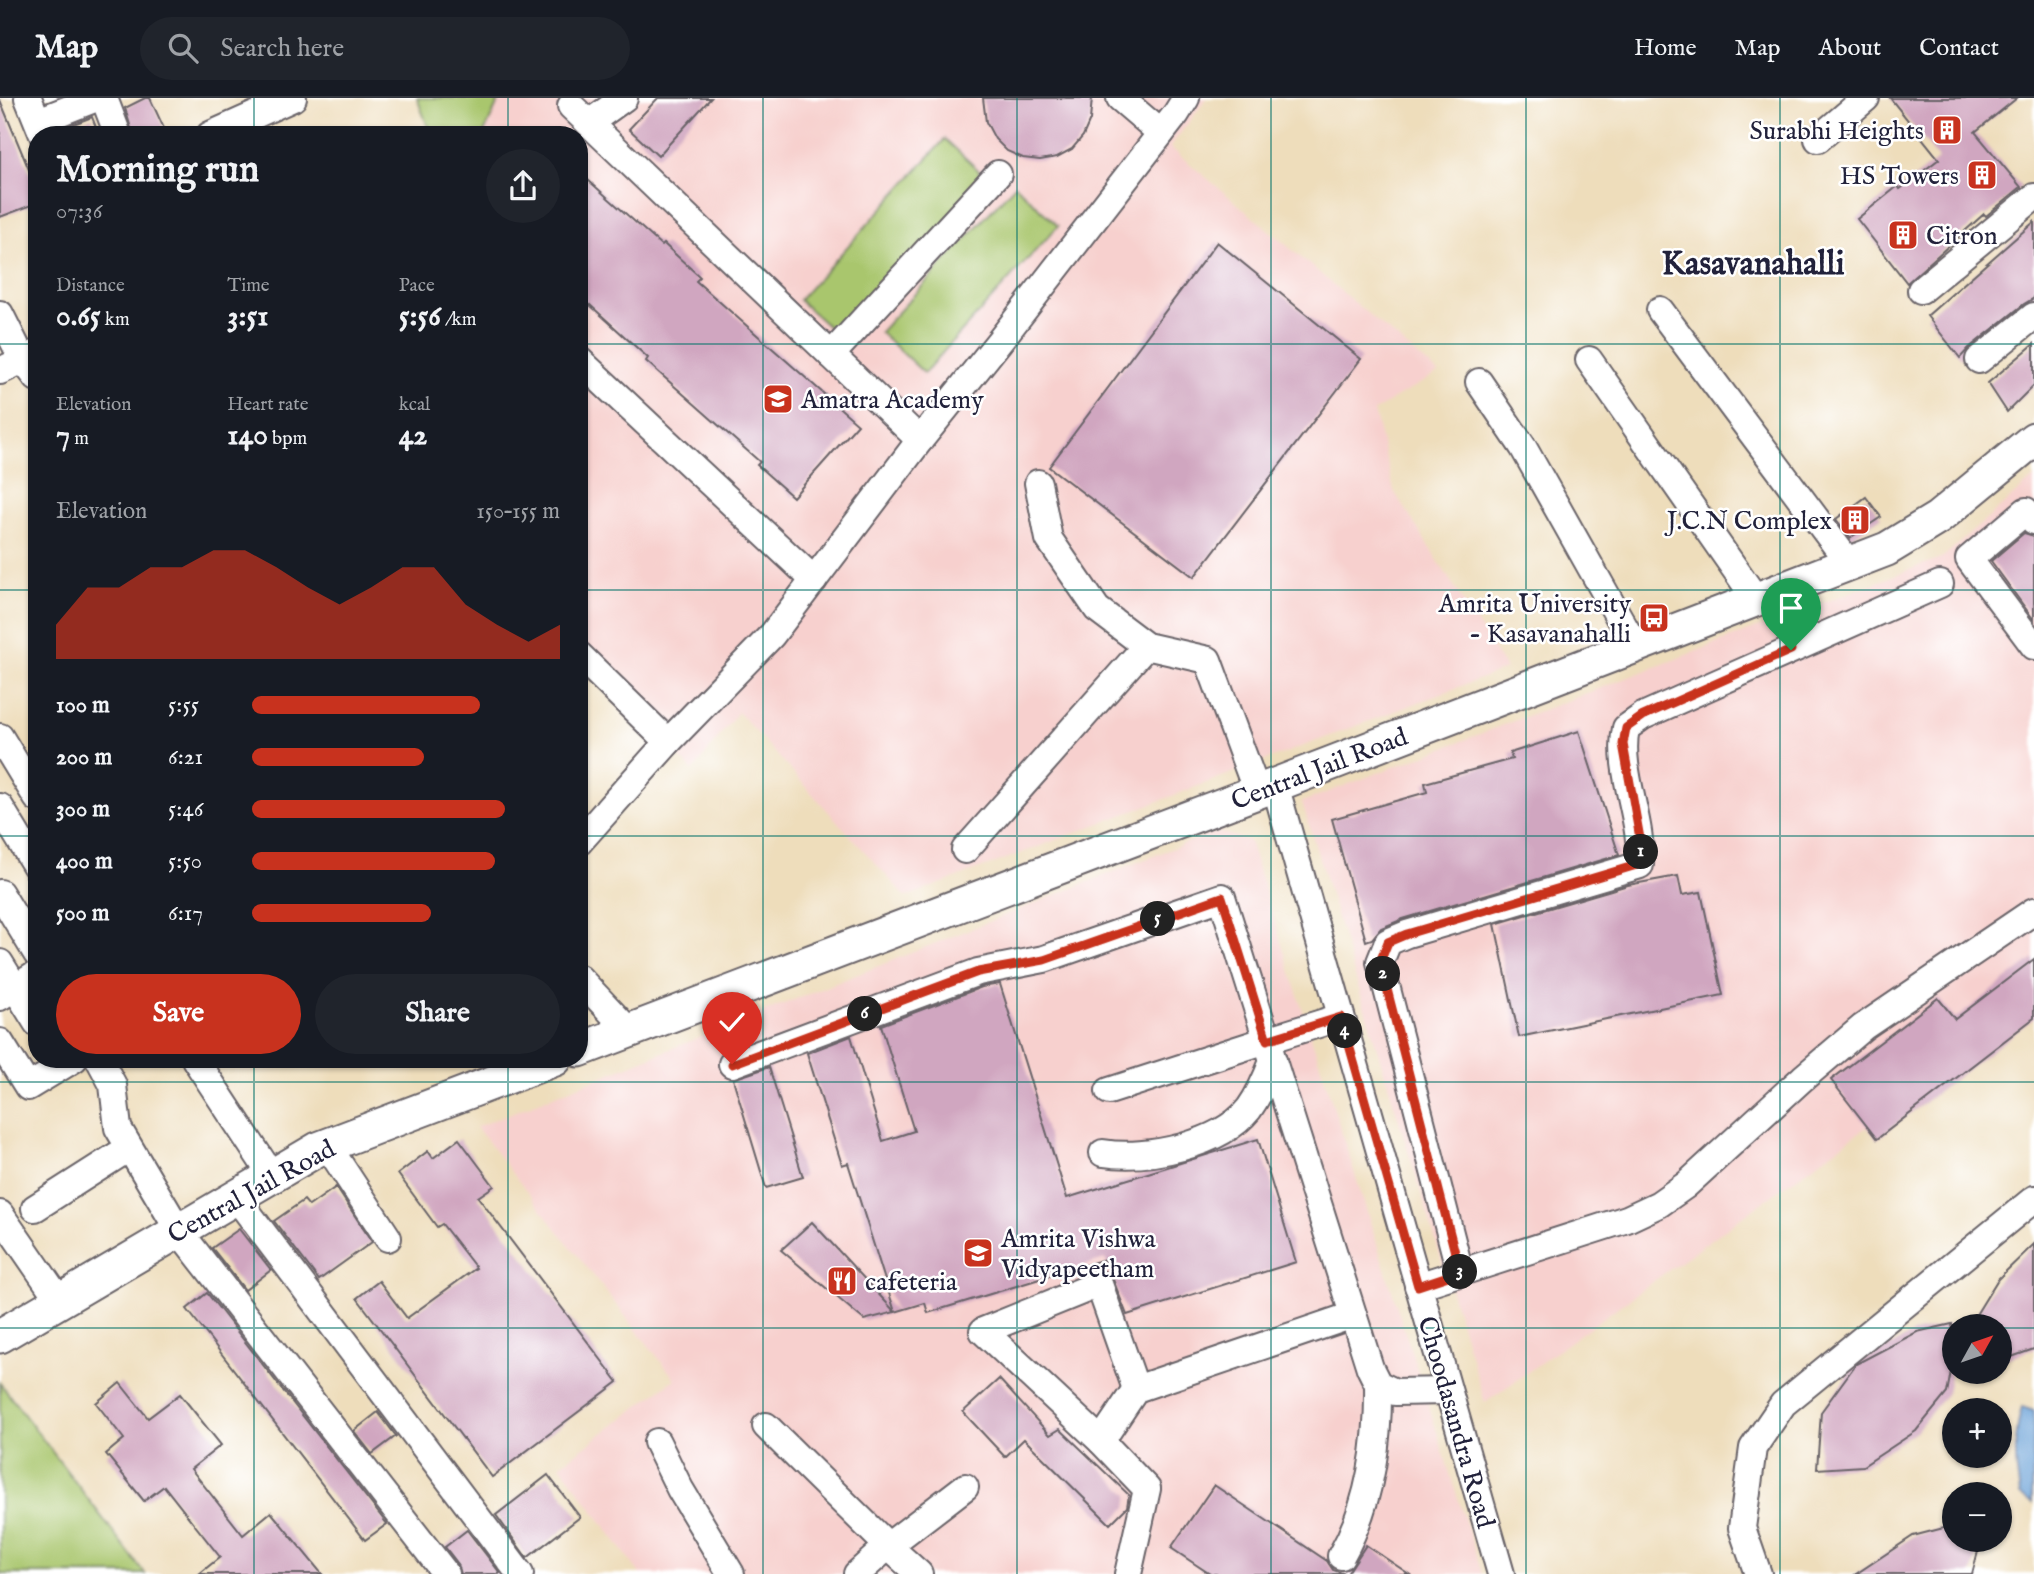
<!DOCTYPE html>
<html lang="en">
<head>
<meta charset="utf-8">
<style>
	body { margin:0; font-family:"IM FELL English",serif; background:#20242c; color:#f1f3f6; height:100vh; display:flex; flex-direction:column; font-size:26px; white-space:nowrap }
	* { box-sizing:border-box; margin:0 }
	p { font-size:23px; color:#9ea1a6 }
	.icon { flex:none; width:38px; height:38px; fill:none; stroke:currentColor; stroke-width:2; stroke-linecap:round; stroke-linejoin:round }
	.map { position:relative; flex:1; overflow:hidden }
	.details { position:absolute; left:28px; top:28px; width:560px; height:942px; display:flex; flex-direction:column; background:#171b24; border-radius:28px; box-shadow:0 2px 5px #0004 }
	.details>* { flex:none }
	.needle { width:46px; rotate:50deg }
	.fabs { position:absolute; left:1942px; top:1216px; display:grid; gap:14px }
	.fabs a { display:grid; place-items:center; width:70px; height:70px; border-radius:50%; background:#171b24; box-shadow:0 2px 5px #0004; font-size:35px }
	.pin { position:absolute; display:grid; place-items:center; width:60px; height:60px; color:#fff; margin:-72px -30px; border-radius:50% 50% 50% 0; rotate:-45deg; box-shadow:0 0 7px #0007 }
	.pin .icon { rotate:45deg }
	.km { position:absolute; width:35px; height:35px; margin:-18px; border-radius:50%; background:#222; color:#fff; font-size:19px; line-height:35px; text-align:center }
	.round { display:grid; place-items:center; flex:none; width:74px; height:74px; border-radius:37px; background:#20242c }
	.headline { display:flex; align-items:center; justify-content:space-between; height:119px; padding:0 28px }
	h1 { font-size:38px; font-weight:700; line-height:52px }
	.figures { display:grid; grid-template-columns:repeat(3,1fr); gap:10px; height:119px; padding:7px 28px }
	.figures div { display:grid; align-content:center }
	.figures b { font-size:30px; font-weight:700 }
	.figures small { font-size:19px; font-weight:400 }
	.figures p { font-size:19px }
	.chart { height:196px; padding:14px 28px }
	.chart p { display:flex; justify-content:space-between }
	.chart svg { width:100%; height:126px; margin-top:7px; fill:#c8321e; opacity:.7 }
	.button { display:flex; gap:14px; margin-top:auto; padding:14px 28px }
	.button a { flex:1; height:80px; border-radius:42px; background:#c8321e; color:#fff; font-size:28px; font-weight:700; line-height:80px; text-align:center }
	.button a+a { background:#20242c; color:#f1f3f6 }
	ul { padding:0 28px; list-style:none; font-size:23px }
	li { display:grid; grid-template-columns:112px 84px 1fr; align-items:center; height:52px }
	li i { height:18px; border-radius:9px; background:#c8321e }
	header { display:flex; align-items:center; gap:42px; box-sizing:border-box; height:98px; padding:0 35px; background:#171b24; border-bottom:2px solid #363941 }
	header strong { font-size:33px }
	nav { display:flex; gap:38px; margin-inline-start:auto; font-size:24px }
	.search { width:490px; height:63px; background:#20242c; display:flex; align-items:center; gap:18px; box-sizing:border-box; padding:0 24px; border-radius:38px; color:#9ea1a6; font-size:26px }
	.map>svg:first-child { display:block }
	.built { fill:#f7d0ce }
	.green { fill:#a9c66d; stroke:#667454; stroke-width:2 }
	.water { fill:#6aa1d7; stroke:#466289; stroke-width:2 }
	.building { fill:#d0a6c0 }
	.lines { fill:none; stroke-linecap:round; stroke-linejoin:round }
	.minor-casing { stroke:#696368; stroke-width:30 }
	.major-casing { stroke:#696368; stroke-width:37 }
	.minor { stroke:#fff; stroke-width:26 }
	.major { stroke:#fff; stroke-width:33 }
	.route-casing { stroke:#fff; stroke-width:14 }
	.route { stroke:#c8321e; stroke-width:9 }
	.grid { fill:none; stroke:#0f766e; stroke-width:2; stroke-opacity:0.55 }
	.labels { text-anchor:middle; stroke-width:5; stroke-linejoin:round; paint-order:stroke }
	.poi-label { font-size:26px; fill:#22223b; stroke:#fff; text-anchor:end }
	.street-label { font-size:26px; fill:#22223b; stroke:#fff }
	.district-label { font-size:33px; font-weight:bold; fill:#22223b; stroke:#fff }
</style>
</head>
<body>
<header>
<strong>Map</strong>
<div class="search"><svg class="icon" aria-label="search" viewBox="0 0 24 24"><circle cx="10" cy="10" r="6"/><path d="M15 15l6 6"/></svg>Search here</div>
<nav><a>Home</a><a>Map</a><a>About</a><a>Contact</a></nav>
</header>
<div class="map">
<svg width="2034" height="1476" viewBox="0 0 2034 1476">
	<rect width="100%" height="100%" fill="#fff"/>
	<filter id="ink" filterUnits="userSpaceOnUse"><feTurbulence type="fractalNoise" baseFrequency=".0143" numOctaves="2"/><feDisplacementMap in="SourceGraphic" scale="14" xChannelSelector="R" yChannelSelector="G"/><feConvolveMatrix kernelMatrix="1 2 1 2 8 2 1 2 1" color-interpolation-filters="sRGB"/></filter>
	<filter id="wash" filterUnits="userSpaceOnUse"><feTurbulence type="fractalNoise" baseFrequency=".00686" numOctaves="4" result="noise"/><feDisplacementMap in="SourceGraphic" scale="28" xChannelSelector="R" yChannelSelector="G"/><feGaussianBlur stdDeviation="1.57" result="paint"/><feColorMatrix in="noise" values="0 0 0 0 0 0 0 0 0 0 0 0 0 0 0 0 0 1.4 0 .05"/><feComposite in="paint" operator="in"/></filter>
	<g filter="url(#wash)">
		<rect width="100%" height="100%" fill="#edb"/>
		<g class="built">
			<path d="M 500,0 L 1207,0 L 1170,49 L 1438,275 L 1374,313 L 1394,393 L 1506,571 L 906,799 L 738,614 L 693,673 L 579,554 L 579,37 L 483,37 Z"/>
			<path d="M 2034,380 L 2034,908 L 1485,1305 L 1302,704 L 1943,459 Z"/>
			<path d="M 1216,733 L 1249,743 L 1482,1476 L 640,1476 L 560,1367 L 675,1281 L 476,1029 Z"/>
		</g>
		<g class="green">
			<path d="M 417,0 L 500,0 L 483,37 L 431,37 Z"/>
			<path d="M 945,41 L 987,80 L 841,240 L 799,202 Z"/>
			<path d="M 1015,87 L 1058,128 L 924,275 L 880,234 Z"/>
			<path d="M 0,1285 L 145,1476 L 0,1476 Z"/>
		</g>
		<path class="water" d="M 2022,1309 L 2034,1313 L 2032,1405 L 2020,1397 C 2015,1364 2013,1341 2022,1309 Z"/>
		<g id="blocks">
			<g class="building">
				<path d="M 145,0 L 150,0 L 167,37 L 133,37 L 125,10 Z"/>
				<path d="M 658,0 L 711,0 L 658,58 L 629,31 Z"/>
				<path d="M 983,0 L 1092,0 L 1090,22 L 1083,38 L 1072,51 L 1057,59 L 1040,62 L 1023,60 L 1007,53 L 995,41 L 986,24 Z"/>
				<path d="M 1890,0 L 2017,0 L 1975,34 L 2021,89 L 1986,118 L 1984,116 L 1907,185 L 1857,121 L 1898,88 L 1900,91 L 1939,61 Z"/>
				<path d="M 0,2 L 37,91 L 37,105 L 0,119 Z"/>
				<path d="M 92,19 L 99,37 L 58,37 L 58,32 Z"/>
				<path d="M 579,74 L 662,148 L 664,146 L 700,179 L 696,183 L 858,326 L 793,399 L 757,367 L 760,364 L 646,263 L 648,260 L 590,207 L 588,209 L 579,201 Z"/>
				<path d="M 2034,124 L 2034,200 L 2024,206 L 1969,250 L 1960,260 L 1927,218 Z"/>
				<path d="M 1217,144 L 1361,261 L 1194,479 L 1049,369 Z"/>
				<path d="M 2034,246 L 2034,287 L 2007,314 L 1988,285 Z"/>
				<path d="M 1866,399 L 1881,419 L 1850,440 L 1836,421 Z"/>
				<path d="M 2024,435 L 2034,438 L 2034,522 L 1991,463 Z"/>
				<path d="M 1579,633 L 1619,757 L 1403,821 L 1381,830 L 1372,841 L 1366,843 L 1332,721 L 1427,694 L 1425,685 L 1512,661 L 1510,655 Z"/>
				<path d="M 1678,778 L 1682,797 L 1701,794 L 1723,897 L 1519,939 L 1495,826 L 1628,787 Z"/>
				<path d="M 2034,861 L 2034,920 L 1877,1041 L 1831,982 L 1938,900 L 1955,921 Z"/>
				<path d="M 1000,886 L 1067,1100 L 1258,1041 L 1296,1164 L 1127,1217 L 1105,1161 L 928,1215 L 925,1205 L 895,1214 L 848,1065 L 842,1067 L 807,955 L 851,938 L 883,1043 L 914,1033 L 881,927 L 982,889 Z"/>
				<path d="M 769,969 L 803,1079 L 766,1090 L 733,981 Z"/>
				<path d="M 459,1041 L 494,1088 L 478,1099 L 618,1284 L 492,1379 L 357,1200 L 379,1183 L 407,1220 L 476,1170 L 442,1126 L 437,1129 L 398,1076 L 428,1053 L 433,1060 Z"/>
				<path d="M 336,1089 L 372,1144 L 319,1182 L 274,1123 L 304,1102 L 309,1108 Z"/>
				<path d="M 812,1124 L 895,1214 L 864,1222 L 781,1152 Z"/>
				<path d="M 239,1131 L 271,1172 L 245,1192 L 212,1150 Z"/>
				<path d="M 2034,1146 L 2034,1251 L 2000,1263 L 2000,1228 L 1969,1228 L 1998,1181 Z"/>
				<path d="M 207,1195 L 387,1426 L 365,1442 L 187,1211 Z"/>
				<path d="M 1952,1226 L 1955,1252 L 1947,1295 L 1916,1333 L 1863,1368 L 1817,1371 L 1821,1314 L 1856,1266 L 1917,1234 Z"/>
				<path d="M 999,1281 L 1050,1337 L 1060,1331 L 1129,1397 L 1127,1409 L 1110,1426 L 1024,1341 L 1005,1359 L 963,1314 Z"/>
				<path d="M 120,1285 L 148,1320 L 180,1296 L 221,1347 L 191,1371 L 243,1437 L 271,1414 L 322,1476 L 199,1476 L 220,1459 L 164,1388 L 144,1403 L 106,1356 L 124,1341 L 96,1305 Z"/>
				<path d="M 378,1314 L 396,1338 L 372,1356 L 354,1333 Z"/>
				<path d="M 548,1377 L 580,1419 L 527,1460 L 496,1417 Z"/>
				<path d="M 1214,1387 L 1327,1463 L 1333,1472 L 1345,1476 L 1210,1476 L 1171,1450 Z"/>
				<path d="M 1955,1427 L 1955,1442 L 1981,1442 L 1972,1476 L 1856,1476 L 1913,1438 Z"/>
				<path d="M 467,1432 L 500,1475 L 499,1476 L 461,1476 L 458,1466 L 445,1449 Z"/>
				<path d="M 1366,1447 L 1409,1476 L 1347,1476 Z"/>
			</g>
		</g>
	</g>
	<g filter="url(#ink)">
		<use href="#blocks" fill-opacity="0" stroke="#696368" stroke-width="2"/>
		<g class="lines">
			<g class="minor-casing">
				<g id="minor">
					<path d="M 28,0 L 43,37"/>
					<path d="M 104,0 L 118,37"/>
					<path d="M 1120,0 L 1161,35"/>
					<path d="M 571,8 L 920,342"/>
					<path d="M 38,23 L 97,0"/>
					<path d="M 589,25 L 624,0"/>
					<path d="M 210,37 L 293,0"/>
					<path d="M 1818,41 L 1866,0"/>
					<path d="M 1921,192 L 2034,99"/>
					<path d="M 1660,212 L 1849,465"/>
					<path d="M 0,216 L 23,262 L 37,280"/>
					<path d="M 831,257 L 998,76"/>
					<path d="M 579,262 L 814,482"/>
					<path d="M 1589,262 L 1756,501"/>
					<path d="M 1979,262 L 2034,218"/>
					<path d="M 0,273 L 37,255"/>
					<path d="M 1479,284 L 1523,349 L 1635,548"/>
					<path d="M 1038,385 L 1049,441 L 1097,511 L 1146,548 L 1208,562 L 1257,694"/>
					<path d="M 2034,423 L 2026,413 L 1969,461 L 2034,548"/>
					<path d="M 579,557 L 668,644"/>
					<path d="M 0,639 L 37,700"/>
					<path d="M 1275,687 L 1501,1476"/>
					<path d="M 0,709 L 37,770"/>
					<path d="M 579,744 L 668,644 L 772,537 L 920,342 L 1002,240 L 1176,16 L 1186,0"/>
					<path d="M 965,752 L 1146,548"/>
					<path d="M 0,795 L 37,856"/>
					<path d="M 0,865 L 37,925"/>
					<path d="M 579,880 L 629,933"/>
					<path d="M 0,899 L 37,876"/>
					<path d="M 1341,919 L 1267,942 L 1273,963 L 1370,1270 L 1378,1286 L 1395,1294 L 1448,1293"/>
					<path d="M 0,944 L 28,989 L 74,961"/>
					<path d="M 99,961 L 113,987 L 118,1030 L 179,1133 L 446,1476"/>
					<path d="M 195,961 L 272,1078"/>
					<path d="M 732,966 L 978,874 L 1044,861 L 1222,799 L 1267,942 L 1109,993"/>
					<path d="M 327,1047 L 388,1140"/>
					<path d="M 1103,1055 C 1147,1062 1220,1047 1249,1011 C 1259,997 1267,979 1273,963"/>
					<path d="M 236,1099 L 520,1476"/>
					<path d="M 35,1110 L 129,1050"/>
					<path d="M 0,1116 L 60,1203"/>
					<path d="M 1460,1174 L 1380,864 L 1388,844 L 1407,836 L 1640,767 C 1643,721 1617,673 1626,630 L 1643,618 L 1940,486"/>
					<path d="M 1418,1188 L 1627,1121 L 1659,1106 L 1686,1087 L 1803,980 L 1863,929 L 2034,813"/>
					<path d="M 766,1328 L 888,1448 L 965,1389"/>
					<path d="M 1101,1343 L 983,1233 L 1099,1186 L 1136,1291"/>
					<path d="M 657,1344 L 680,1391 L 731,1476"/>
					<path d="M 1341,1458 C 1370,1407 1379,1344 1378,1286"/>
					<path d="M 857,1476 L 888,1448 L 919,1476"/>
					<path d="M 1128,1476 L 1147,1391 L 1101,1343 L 1136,1291 L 1353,1217"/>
					<path d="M 1758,1476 L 1742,1430 L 1753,1350 L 1783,1306 L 2034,1101"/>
				</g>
			</g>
			<g class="major-casing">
				<g id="major">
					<path d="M 579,952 L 1275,687 L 1887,451 L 1938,420 L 2034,341"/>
					<path d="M 0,1238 L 318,1051 L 555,961"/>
				</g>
			</g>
			<use href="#minor" class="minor"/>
			<use href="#major" class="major"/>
		</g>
	</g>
	<g class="lines" filter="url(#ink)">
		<g class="route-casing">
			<path id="route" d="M 732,966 L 978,874 L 1044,862 L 1222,799 L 1267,942 L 1341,919 L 1418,1188 L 1460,1174 L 1380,864 L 1388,844 L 1407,836 L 1640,766 L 1641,746 L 1623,646 L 1626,630 L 1643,618 L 1791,552"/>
		</g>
		<use href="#route" class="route"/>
	</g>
	<path class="grid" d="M 254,0 L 254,37M 508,0 L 508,37M 763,0 L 763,1476M 1017,0 L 1017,1476M 1271,0 L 1271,1476M 1526,0 L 1526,1476M 1780,0 L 1780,1476M 0,246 L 37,246M 579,246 L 2034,246M 0,492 L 37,492M 579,492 L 2034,492M 0,738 L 37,738M 579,738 L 2034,738M 254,961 L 254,1476M 508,961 L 508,1476M 0,984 L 2034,984M 0,1230 L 1955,1230M 2000,1230 L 2034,1230"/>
	<defs>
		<g id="building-square" transform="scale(1.575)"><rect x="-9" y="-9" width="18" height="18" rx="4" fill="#c8321e" stroke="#fff"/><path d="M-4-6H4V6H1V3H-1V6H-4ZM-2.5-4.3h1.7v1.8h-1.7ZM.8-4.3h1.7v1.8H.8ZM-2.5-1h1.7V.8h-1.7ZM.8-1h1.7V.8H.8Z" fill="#fff"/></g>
		<g id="school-square" transform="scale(1.575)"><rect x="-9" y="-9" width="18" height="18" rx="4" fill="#c8321e" stroke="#fff"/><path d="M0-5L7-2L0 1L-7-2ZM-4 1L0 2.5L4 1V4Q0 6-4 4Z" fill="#fff"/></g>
		<g id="bus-square" transform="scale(1.575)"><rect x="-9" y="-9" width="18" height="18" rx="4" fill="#c8321e" stroke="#fff"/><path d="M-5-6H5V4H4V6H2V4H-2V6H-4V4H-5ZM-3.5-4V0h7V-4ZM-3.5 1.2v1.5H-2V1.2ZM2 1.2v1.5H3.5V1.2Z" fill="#fff"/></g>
		<g id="university-square" transform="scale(1.575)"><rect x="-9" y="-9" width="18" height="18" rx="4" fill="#c8321e" stroke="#fff"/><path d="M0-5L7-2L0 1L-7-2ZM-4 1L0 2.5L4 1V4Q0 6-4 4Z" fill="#fff"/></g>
		<g id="restaurant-square" transform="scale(1.575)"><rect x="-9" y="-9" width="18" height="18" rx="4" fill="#c8321e" stroke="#fff"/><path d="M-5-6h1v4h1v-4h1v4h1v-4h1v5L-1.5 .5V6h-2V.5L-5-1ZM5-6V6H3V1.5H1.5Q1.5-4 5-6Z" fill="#fff"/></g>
	</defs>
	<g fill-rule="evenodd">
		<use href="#building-square" x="1947" y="32"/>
		<use href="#building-square" x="1982" y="77"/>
		<use href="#building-square" x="1903" y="137"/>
		<use href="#school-square" x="778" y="301"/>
		<use href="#building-square" x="1855" y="422"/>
		<use href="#bus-square" x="1654" y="520"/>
		<use href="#university-square" x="978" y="1155"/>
		<use href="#restaurant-square" x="842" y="1183"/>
	</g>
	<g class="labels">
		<g class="poi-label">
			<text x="1924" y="41">Surabhi Heights</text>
			<text x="1959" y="86">HS Towers</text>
			<text x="1926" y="146" text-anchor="start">Citron</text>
			<text x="801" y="310" text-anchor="start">Amatra Academy</text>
			<text x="1832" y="431">J.C.N Complex</text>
			<text x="1631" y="514">Amrita University<tspan x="1631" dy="30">- Kasavanahalli</tspan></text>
			<text x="1001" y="1149" text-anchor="start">Amrita Vishwa<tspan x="1001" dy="30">Vidyapeetham</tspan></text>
			<text x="865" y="1192" text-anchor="start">cafeteria</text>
		</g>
		<g class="street-label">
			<text transform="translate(1319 670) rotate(-21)" y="9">Central Jail Road</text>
			<text transform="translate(251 1093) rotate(-29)" y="9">Central Jail Road</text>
			<text transform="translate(1457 1324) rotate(74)" y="9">Choodasandra Road</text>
		</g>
		<g class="district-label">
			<text x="1753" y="176">Kasavanahalli</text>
		</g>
	</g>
</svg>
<div class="fabs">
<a><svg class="needle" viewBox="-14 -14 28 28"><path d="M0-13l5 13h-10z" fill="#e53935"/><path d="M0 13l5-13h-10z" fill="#9ea1a6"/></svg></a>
<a>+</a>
<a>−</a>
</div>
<div class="pin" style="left:1791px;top:552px;background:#1e9e55"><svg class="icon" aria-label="arrive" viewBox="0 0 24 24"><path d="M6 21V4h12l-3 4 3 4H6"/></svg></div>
<div class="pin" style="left:732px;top:966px;background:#d93025"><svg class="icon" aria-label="check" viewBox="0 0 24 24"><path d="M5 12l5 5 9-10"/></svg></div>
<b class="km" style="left:1641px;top:754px">1</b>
<b class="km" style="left:1383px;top:876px">2</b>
<b class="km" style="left:1460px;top:1174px">3</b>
<b class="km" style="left:1345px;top:933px">4</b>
<b class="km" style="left:1158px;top:821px">5</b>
<b class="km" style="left:865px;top:916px">6</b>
<section class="details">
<div class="headline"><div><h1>Morning run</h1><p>07:36</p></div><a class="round"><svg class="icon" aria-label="share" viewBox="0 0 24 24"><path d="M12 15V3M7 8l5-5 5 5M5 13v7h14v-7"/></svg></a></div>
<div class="figures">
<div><p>Distance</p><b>0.65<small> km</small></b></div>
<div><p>Time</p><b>3:51</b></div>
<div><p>Pace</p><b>5:56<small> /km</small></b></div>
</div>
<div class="figures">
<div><p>Elevation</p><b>7<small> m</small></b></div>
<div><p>Heart rate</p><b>140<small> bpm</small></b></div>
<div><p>kcal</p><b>42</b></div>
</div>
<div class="chart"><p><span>Elevation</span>150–155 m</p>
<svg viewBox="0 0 160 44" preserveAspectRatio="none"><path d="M0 44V32L10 19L20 19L30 12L40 12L50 6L60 6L70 12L80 19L90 25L100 19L110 12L120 12L130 25L140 32L150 38L160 32V44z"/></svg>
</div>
<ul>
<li><b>100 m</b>5:55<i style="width:74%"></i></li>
<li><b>200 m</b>6:21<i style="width:56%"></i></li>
<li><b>300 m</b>5:46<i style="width:82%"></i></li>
<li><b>400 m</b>5:50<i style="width:79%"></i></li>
<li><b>500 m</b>6:17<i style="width:58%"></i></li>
</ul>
<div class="button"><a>Save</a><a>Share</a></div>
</section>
</div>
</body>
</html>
